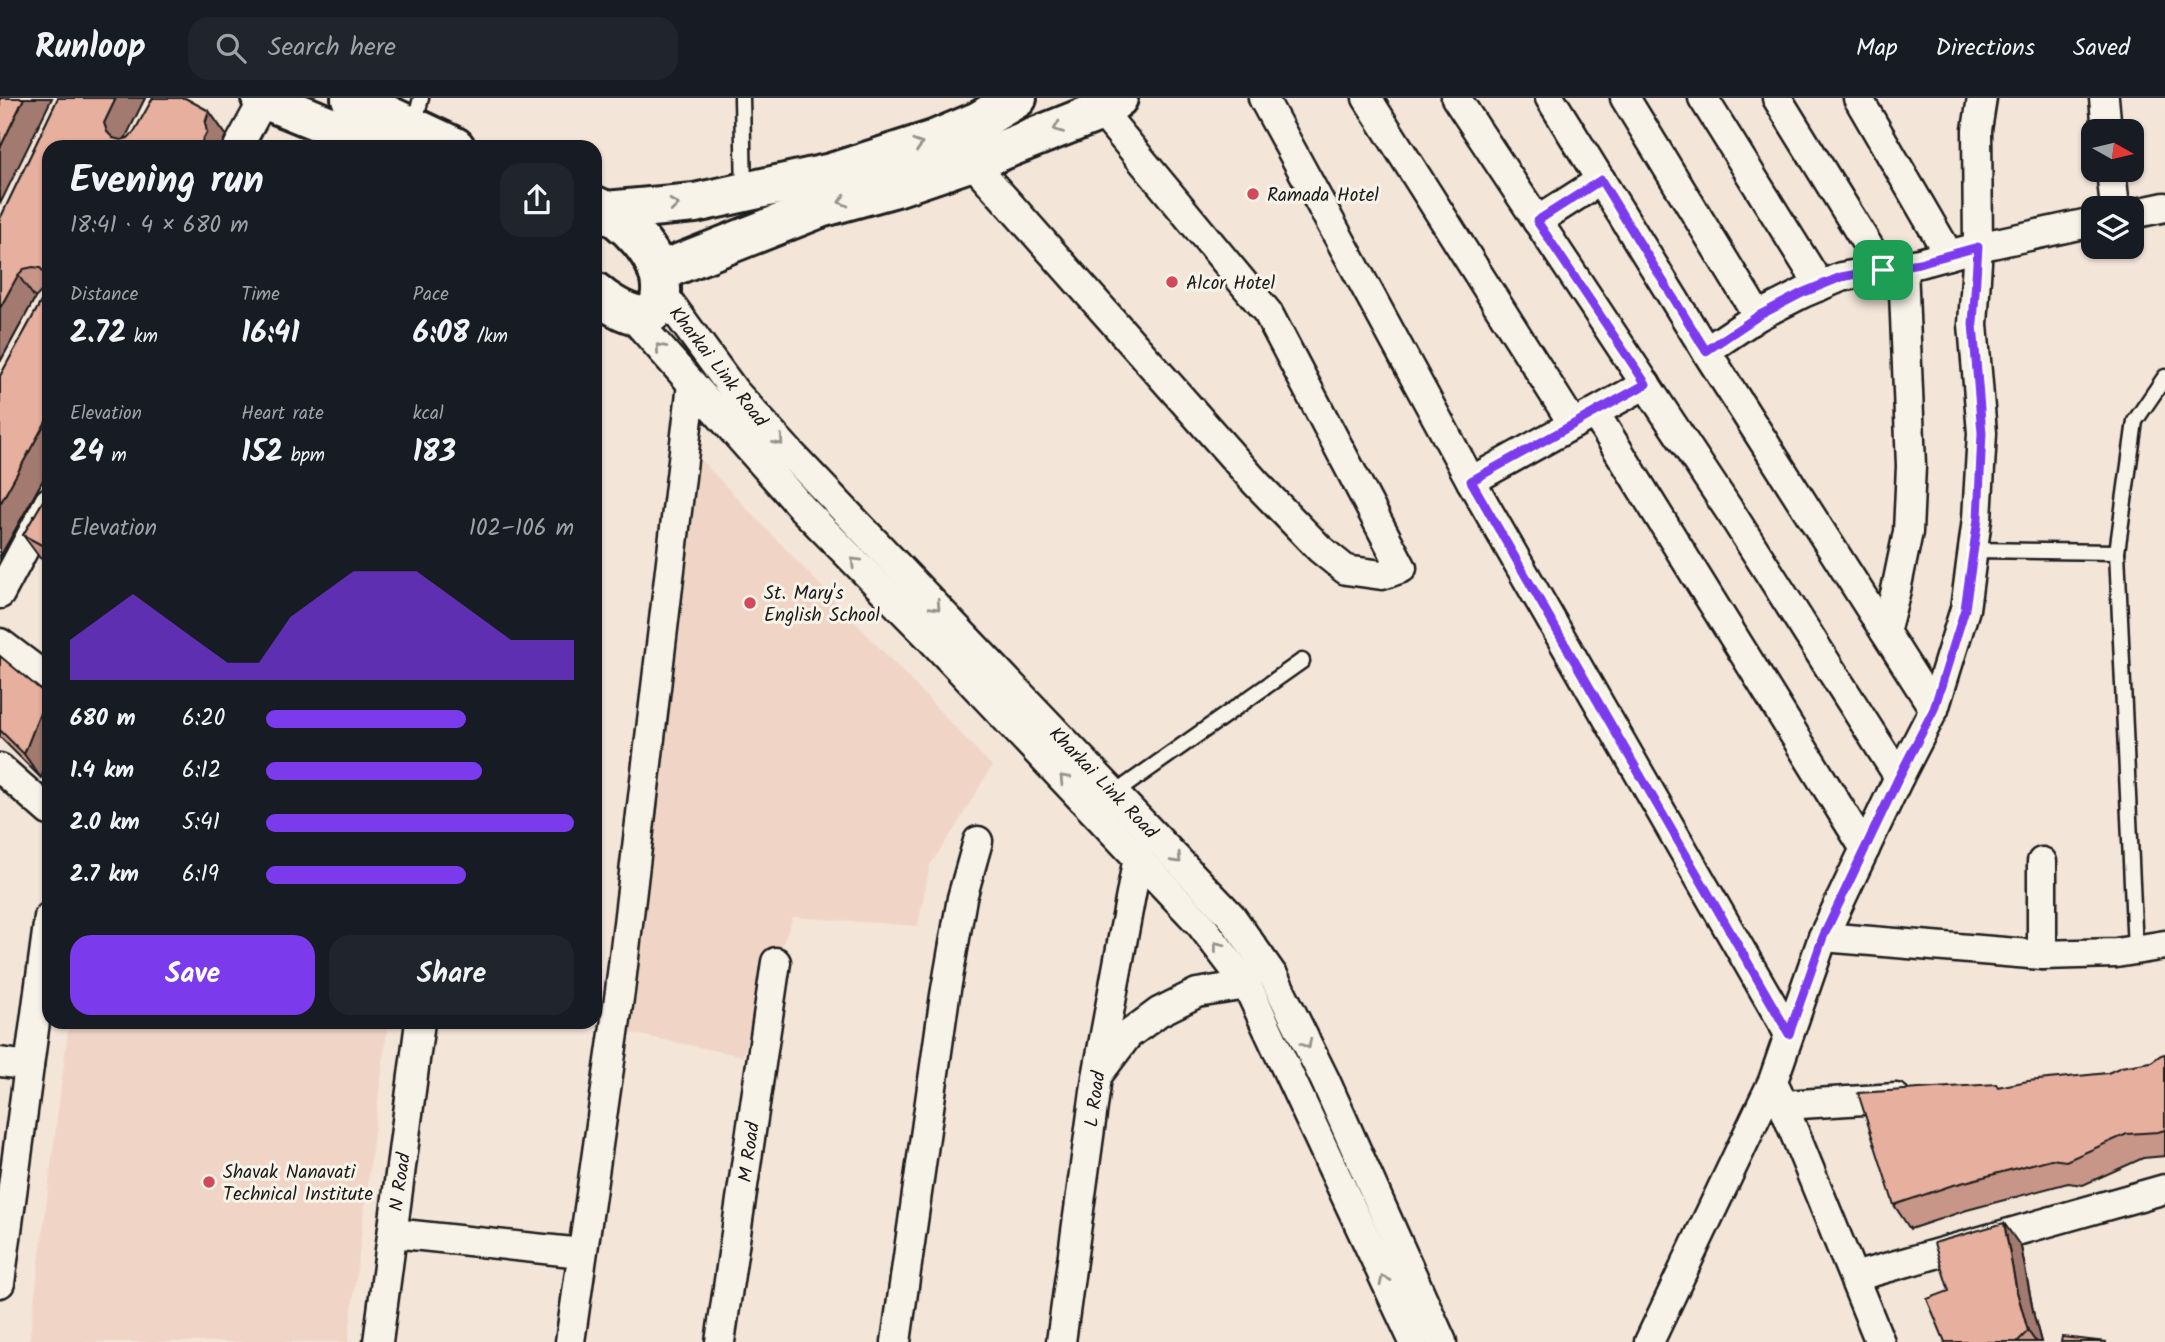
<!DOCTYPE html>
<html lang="en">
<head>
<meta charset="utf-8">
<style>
	body { margin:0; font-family:Kalam,sans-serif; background:#20242c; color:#f1f3f6; height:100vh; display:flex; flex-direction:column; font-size:26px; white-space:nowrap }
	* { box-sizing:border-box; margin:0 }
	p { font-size:23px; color:#9ea1a6 }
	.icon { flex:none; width:38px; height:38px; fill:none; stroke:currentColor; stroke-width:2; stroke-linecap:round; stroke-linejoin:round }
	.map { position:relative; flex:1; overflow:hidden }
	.side { position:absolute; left:42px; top:42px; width:560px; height:889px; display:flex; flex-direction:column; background:#171b24; border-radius:21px; box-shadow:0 2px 5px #0004 }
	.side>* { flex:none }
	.needle { width:46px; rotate:98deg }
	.tools { position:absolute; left:2081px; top:21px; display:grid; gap:14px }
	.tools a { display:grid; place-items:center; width:63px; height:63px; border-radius:14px; background:#171b24; box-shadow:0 2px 5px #0004; font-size:35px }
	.pin { position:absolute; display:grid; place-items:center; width:60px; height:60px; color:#fff; margin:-30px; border-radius:14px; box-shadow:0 4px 10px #0006 }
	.round { display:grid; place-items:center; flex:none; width:74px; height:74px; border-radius:21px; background:#20242c }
	.overview { display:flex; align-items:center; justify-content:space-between; height:119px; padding:0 28px }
	h1 { font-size:38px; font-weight:700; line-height:52px }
	.metrics { display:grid; grid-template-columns:repeat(3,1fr); gap:10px; height:119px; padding:7px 28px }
	.metrics div { display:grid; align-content:center }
	.metrics b { font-size:30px; font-weight:700 }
	.metrics small { font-size:19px; font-weight:400 }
	.metrics p { font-size:19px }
	.chart { height:196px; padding:14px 28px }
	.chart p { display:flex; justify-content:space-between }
	.chart svg { width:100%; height:126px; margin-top:7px; fill:#7c3aed; opacity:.7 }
	.primary-button { display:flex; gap:14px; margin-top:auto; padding:14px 28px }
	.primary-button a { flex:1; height:80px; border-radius:21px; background:#7c3aed; color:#fff; font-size:28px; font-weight:700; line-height:80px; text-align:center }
	.primary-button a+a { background:#20242c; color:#f1f3f6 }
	ul { padding:0 28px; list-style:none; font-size:23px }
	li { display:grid; grid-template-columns:112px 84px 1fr; align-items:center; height:52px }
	li i { height:18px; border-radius:9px; background:#7c3aed }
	header { display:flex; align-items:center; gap:42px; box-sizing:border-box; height:98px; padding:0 35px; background:#171b24; border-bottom:2px solid #363941 }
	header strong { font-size:33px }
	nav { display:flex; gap:38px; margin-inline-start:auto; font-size:24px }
	.search { width:490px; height:63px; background:#20242c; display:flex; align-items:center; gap:18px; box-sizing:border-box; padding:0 24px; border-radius:21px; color:#9ea1a6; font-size:26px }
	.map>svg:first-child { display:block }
	.built { fill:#f0d5c7 }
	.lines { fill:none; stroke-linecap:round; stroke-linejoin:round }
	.service-casing { stroke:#1c1c1c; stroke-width:19 }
	.minor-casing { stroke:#1c1c1c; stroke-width:33 }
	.secondary-casing { stroke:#1c1c1c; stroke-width:44 }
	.service { stroke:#f7f3e8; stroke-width:14 }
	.minor { stroke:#f7f3e8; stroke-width:28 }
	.secondary { stroke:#f7f3e8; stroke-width:38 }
	.wall { fill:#c79688; stroke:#1c1c1c; stroke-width:2 }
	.shaded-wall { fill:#a27a6f; stroke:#1c1c1c; stroke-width:2 }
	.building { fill:#e7af9e; stroke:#1c1c1c; stroke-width:2 }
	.oneway { stroke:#94928c }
	.route-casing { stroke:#fff; stroke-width:14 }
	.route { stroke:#7c3aed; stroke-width:9 }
	.poi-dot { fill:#d1495b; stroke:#f7f3e8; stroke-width:2.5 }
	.labels { text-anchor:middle; stroke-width:6; stroke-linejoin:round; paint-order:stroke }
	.poi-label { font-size:19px; fill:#1c1c1c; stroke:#f7f3e8; text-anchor:start }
	.street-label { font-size:19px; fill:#1c1c1c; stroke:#f7f3e8 }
</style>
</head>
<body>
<header>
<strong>Runloop</strong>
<div class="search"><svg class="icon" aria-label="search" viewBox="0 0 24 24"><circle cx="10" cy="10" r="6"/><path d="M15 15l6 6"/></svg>Search here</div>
<nav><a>Map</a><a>Directions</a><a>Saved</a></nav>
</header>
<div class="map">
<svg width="2165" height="1244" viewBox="0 0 2165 1244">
	<rect width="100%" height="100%" fill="#f4e5d9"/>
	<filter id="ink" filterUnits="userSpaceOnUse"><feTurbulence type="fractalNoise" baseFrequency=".0143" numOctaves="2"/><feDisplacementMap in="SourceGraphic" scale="14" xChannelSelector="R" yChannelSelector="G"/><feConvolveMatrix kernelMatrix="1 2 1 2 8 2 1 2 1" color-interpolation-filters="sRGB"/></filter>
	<g filter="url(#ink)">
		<g class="built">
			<path d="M 682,342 L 992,668 L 955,730 L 930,767 L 918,828 L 793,819 L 742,958 L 615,932 Z"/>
			<path d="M 69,924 L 388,924 L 348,1244 L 29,1244 Z"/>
		</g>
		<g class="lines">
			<g class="service-casing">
				<g id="service">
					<path d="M 742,0 L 744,93"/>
					<path d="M 414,28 L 421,0"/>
					<path d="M 1973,452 L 2117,454 L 2135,852"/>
					<path d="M 2117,454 L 2135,323 L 2165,279"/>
					<path d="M 1115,695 L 1302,563"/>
				</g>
			</g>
			<g class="minor-casing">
				<g id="minor">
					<path d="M 1263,0 L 1471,383 L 1789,936"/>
					<path d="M 1367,0 L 1573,326"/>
					<path d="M 1456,0 L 1733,418 L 1899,679"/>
					<path d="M 1550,0 L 1706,253 L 1934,611"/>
					<path d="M 1625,0 L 1758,218"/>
					<path d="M 1703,0 L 1820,188"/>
					<path d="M 1777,0 L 1883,172"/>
					<path d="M 1858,0 L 1949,157"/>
					<path d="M 2104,0 L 2107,33"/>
					<path d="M 238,49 L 264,1"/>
					<path d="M 972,64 L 1256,385 L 1320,451 L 1346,472 L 1382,477 L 1402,470 L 1268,215 L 1101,13"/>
					<path d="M 2111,72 L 2115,110"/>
					<path d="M 2132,116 L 2165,109"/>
					<path d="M 1537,123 L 1601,82"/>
					<path d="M 661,193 L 735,294 L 791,356 L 1231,818 L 1274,879 L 1325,982 L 1442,1244"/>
					<path d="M 630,216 L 803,411 L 928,538 L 1201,827 L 1247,887 L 1414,1244"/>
					<path d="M 1706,253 L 1758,218 L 1803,195 L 1841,179 L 1919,165 L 1978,149 L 2093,124"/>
					<path d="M 1595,315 L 1865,751"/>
					<path d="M 1471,383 L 1646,286"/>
					<path d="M 0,496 L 49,404"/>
					<path d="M 1885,534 L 1896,492 L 1908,434 L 1911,368 L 1903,168"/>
					<path d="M 0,545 L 49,582"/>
					<path d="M 0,670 L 49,713"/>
					<path d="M 2042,764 L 2042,857"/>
					<path d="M 1823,839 L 2042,857 L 2116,855 L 2165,847"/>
					<path d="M 0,964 L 29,968"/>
					<path d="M 1100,974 L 1128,937 L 1159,914 L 1197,895 L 1247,887"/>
					<path d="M 1777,992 L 1880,1244"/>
					<path d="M 1784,1007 L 1896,1000"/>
					<path d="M 393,1135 L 582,1155"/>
					<path d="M 1854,1179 L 2165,1091"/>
					<path d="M 0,1185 L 49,819"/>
					<path d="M 378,1244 L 420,924"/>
					<path d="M 570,1244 L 620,893 L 692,286"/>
					<path d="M 720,1244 L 776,864"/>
					<path d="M 896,1244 L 945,897 L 962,800 L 978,743"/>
					<path d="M 1061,1244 L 1097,979 L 1138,759"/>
					<path d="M 1649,1244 L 1773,983 L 1823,839 L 1899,679 L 1934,611 L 1965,511 L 1977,421 L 1982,335 L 1973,226 L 1978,149 L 1977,32 L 1982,0"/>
				</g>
			</g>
			<g class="secondary-casing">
				<g id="secondary">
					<path d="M 261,0 L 382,49"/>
					<path d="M 351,0 L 455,49"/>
					<path d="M 595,108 C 625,120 663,160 661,194 C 658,238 612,209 595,194"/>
					<path d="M 606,113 L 695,105 L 831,75 L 934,42 L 979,23 L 1017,0"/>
					<path d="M 658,174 L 820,110 L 896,89 L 990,57 L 1101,13 L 1118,0"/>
				</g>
			</g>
			<use href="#service" class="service"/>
			<use href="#minor" class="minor"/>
			<use href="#secondary" class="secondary"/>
		</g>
		<g class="wall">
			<path d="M 58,0 L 145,0 L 124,41 L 128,40 L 134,34 L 153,0 L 185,0 L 209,13 L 226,37 L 222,49 L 49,49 L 49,371 L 0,459 L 0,278 L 47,193 L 41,194 L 35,200 L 0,264 L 0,121 Z"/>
			<path d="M 49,393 L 49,465 L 40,460 L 23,437 Z"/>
			<path d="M 0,558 L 41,680 L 0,639 Z"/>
			<path d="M 2165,956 L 2165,1058 L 2143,1060 L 2083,1087 L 2068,1085 L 1967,1112 L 1910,1131 L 1894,1107 L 1998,989 L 2108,975 L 2151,964 Z"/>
			<path d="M 2021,1149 L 2034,1218 L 2041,1244 L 1945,1244 Z"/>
		</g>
		<g class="shaded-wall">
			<path d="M 24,0 L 52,0 L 0,106 L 0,50 Z"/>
			<path d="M 116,0 L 145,0 L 121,49 L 107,34 L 104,25 Z"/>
			<path d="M 209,13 L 226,37 L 221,49 L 199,49 Z"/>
			<path d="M 18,177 L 35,200 L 0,264 L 0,210 Z"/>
			<path d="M 49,318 L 49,371 L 0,459 L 0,406 Z"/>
			<path d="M 47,597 L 49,599 L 49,659 L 41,680 L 24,656 Z"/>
			<path d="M 2004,1125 L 2021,1149 L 2034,1218 L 2041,1244 L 2036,1244 L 2028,1233 L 2017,1194 Z"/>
		</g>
		<g class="building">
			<path d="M 0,0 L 24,0 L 0,50 Z"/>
			<path d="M 58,0 L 116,0 L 104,25 L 107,34 L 113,40 L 121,42 L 128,40 L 134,34 L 153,0 L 185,0 L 209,13 L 205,25 L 207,34 L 199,49 L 49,49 L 49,318 L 0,406 L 0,278 L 47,193 L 49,186 L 47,177 L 40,170 L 33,169 L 24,171 L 18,177 L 0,210 L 0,121 Z"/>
			<path d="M 49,393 L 49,451 L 23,437 Z"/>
			<path d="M 0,558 L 47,597 L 24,656 L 0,632 Z"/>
			<path d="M 2165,956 L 2165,1032 L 2158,1034 L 2127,1036 L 2066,1063 L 2051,1061 L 1950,1088 L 1894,1107 L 1858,995 L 1996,986 L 1998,989 L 2028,983 L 2108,975 L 2121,969 L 2151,964 L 2161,957 Z"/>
			<path d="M 2004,1125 L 2017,1194 L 2028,1233 L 2017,1244 L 1945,1244 L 1927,1201 L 1949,1193 L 1934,1145 Z"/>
			<path d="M 2062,1239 L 2107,1244 L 2061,1244 Z"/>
		</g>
		<defs><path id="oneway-chevron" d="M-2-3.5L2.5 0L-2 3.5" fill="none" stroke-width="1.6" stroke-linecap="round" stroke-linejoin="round" transform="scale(1.75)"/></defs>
		<g class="oneway">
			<use href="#oneway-chevron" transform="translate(1058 30) rotate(158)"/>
			<use href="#oneway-chevron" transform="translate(918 47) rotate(-18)"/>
			<use href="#oneway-chevron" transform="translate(843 103) rotate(165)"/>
			<use href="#oneway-chevron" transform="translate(674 107) rotate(-6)"/>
			<use href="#oneway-chevron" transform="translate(660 250) rotate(-131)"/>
			<use href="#oneway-chevron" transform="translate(779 343) rotate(48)"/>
			<use href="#oneway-chevron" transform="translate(855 464) rotate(-135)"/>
			<use href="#oneway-chevron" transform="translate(936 508) rotate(47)"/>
			<use href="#oneway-chevron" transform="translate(1064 681) rotate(-134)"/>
			<use href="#oneway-chevron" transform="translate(1177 761) rotate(47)"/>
			<use href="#oneway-chevron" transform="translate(1218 848) rotate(-129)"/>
			<use href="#oneway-chevron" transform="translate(1307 946) rotate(63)"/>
			<use href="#oneway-chevron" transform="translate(1384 1182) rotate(-116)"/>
		</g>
	</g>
	<g class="lines" filter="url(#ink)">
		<g class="route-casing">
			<path id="route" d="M 1601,82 L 1706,253 L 1758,218 L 1802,195 L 1841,179 L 1919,165 L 1978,149 L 1973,226 L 1982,335 L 1978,421 L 1965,511 L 1934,611 L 1899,679 L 1823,839 L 1789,936 L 1471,383 L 1646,286 L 1537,123 Z"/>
		</g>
		<use href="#route" class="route"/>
	</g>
	<g class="poi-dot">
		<circle cx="1253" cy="96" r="7"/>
		<circle cx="1172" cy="184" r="7"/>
		<circle cx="750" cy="505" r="7"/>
		<circle cx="209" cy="1084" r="7"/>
	</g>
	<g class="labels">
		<g class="poi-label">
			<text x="1267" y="103">Ramada Hotel</text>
			<text x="1186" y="191">Alcor Hotel</text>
			<text x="764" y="501">St. Mary's<tspan x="764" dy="22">English School</tspan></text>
			<text x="223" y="1080">Shavak Nanavati<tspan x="223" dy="22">Technical Institute</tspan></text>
		</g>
		<g class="street-label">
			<text transform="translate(719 268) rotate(52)" y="7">Kharkai Link Road</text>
			<text transform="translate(1104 684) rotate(46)" y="7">Kharkai Link Road</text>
			<text transform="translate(1094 1001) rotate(-82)" y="7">L Road</text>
			<text transform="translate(748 1054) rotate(-82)" y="7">M Road</text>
			<text transform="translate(399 1084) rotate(-82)" y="7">N Road</text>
		</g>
	</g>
</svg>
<div class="tools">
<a><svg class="needle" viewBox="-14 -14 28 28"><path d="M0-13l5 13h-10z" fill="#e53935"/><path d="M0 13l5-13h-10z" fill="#9ea1a6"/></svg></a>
<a><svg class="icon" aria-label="layers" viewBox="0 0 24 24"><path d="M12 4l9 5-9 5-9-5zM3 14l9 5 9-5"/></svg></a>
</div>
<div class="pin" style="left:1883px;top:172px;background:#1e9e55"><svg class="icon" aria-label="arrive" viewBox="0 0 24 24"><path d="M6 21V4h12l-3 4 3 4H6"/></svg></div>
<section class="side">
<div class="overview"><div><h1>Evening run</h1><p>18:41 · 4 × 680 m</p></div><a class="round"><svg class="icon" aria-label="share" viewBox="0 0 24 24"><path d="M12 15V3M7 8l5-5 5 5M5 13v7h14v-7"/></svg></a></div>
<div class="metrics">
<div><p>Distance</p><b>2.72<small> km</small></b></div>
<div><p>Time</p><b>16:41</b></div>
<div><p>Pace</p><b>6:08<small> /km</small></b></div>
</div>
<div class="metrics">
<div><p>Elevation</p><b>24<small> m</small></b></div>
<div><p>Heart rate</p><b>152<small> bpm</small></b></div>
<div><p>kcal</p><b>183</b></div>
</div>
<div class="chart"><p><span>Elevation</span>102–106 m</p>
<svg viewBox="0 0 160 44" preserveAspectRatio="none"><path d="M0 44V30L10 22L20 14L30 22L40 30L50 38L60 38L70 22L80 14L90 6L100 6L110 6L120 14L130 22L140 30L150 30L160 30V44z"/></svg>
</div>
<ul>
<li><b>680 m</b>6:20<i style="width:65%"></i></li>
<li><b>1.4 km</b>6:12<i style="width:70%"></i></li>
<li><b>2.0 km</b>5:41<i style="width:100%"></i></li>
<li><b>2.7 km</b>6:19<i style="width:65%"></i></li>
</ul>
<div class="primary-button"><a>Save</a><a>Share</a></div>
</section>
</div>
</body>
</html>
